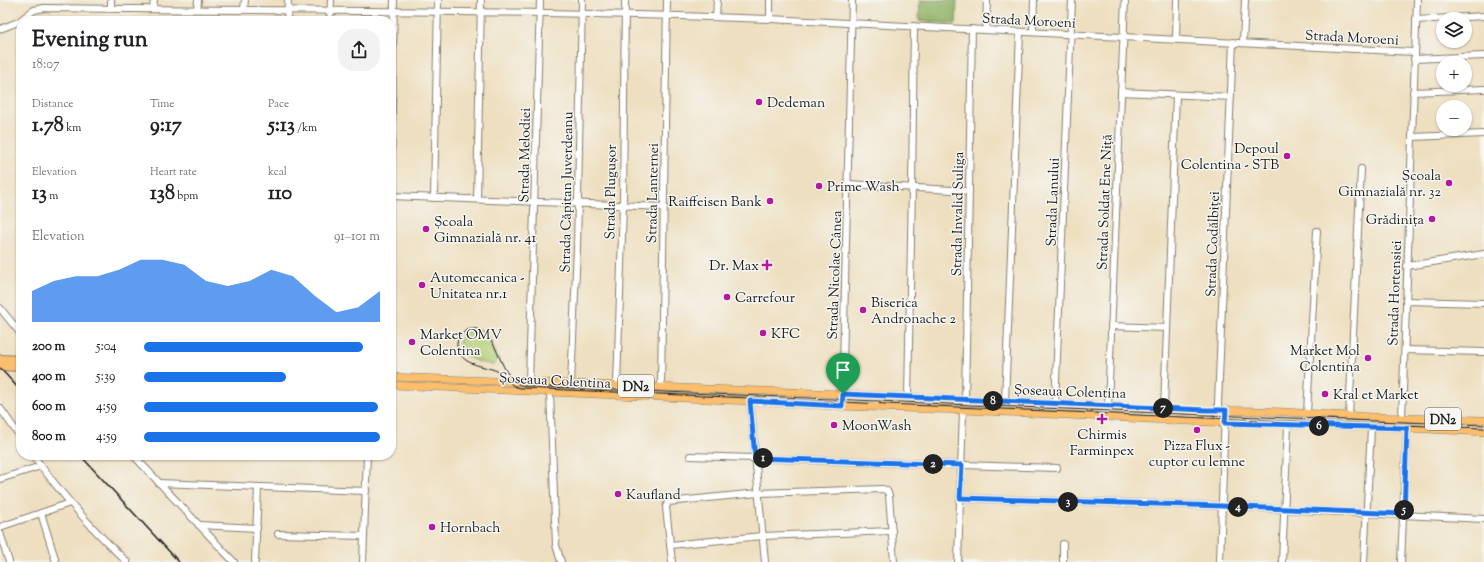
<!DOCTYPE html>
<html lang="en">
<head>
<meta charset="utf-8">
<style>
	body { margin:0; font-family:"Sorts Mill Goudy",serif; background:#f2f2f2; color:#202124; height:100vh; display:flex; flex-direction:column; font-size:15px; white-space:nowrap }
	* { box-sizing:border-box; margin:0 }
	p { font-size:13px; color:#757577 }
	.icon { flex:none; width:22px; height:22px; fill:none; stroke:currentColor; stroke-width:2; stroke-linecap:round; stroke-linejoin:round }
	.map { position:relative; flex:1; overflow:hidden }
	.drawer { position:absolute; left:16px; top:16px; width:380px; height:444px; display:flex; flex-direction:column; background:#fff; border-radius:16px; box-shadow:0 1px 3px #0004 }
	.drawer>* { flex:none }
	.buttons { position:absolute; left:1436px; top:12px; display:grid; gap:8px }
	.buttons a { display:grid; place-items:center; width:36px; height:36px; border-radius:50%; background:#fff; box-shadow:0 1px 3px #0004; font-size:20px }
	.pin { position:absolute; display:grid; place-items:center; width:34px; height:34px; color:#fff; margin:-41px -17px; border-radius:50% 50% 50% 0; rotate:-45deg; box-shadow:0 0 4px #0007 }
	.pin .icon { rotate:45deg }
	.km { position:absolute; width:20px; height:20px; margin:-10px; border-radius:50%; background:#222; color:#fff; font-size:11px; line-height:20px; text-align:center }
	.round { display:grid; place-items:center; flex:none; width:42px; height:42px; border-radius:16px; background:#f2f2f2 }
	.head { display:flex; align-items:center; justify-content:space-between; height:68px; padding:0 16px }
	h1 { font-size:22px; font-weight:700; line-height:30px }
	.metrics { display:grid; grid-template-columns:repeat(3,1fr); gap:6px; height:68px; padding:4px 16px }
	.metrics div { display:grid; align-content:center }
	.metrics b { font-size:20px; font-weight:700 }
	.metrics small { font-size:11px; font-weight:400 }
	.metrics p { font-size:11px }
	.chart { height:112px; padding:8px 16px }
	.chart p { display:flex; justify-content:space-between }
	.chart svg { width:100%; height:72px; margin-top:4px; fill:#1a73e8; opacity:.7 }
	ul { padding:0 16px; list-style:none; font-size:13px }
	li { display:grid; grid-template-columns:64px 48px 1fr; align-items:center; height:30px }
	li i { height:10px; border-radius:5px; background:#1a73e8 }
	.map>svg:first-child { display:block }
	.green { fill:#b4ce73; stroke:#687548 }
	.forest { fill:#8fb165; stroke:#566640 }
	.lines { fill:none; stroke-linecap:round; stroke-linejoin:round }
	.minor-casing { stroke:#857e6e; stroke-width:8 }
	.major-casing { stroke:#857e6e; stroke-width:8 }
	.highway-casing { stroke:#857e6e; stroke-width:10 }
	.minor { stroke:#fff; stroke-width:6 }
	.major { stroke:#fabe6d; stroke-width:7 }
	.highway { stroke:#fabe6d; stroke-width:8 }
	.tram { stroke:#1c1c1c; stroke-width:1 }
	.rail { stroke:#1c1c1c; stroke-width:1.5 }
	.route-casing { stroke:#fff; stroke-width:8 }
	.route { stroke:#1a73e8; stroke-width:5 }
	.poi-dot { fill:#b5179e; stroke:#f6f6f2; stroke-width:1.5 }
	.labels { text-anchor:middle; stroke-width:3; stroke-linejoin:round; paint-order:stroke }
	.shield { fill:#f6f6f2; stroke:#5d5d5c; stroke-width:1 }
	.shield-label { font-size:13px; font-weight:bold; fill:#1c1c1c }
	.street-label { font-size:14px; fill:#1c1c1c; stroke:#f6f6f2 }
	.poi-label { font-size:14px; fill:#1c1c1c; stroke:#f6f6f2; text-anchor:start }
</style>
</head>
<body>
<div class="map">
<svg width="1484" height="562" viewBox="0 0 1484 562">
	<rect width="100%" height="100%" fill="#f6f6f2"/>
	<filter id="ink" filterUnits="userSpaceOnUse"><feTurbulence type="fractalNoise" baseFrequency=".025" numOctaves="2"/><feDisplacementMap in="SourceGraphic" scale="8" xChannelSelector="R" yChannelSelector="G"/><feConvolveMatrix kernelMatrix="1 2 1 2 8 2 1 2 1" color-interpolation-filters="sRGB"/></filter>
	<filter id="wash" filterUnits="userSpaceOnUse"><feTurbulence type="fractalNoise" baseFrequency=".012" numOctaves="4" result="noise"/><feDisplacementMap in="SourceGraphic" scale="16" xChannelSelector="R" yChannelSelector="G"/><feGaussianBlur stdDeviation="0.9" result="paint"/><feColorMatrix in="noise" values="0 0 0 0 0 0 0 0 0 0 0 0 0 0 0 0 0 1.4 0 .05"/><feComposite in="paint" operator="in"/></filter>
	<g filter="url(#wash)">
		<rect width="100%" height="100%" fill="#eedfc0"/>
		<path class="green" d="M 476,331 C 488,336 492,348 498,359 L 493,365 C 477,361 449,357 463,334 L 469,332 Z"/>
		<path class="forest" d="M 920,0 L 957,0 L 956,24 L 919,21 Z"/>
	</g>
	<g filter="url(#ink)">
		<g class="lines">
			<g class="minor-casing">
				<g id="minor">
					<path d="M 111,8 L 111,0"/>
					<path d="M 153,8 L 154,0"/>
					<path d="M 197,9 L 198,0"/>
					<path d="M 244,9 L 245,0"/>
					<path d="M 716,17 L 717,0"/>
					<path d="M 770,19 L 770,0"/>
					<path d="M 1416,20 L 1484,16"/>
					<path d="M 287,21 L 288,0"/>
					<path d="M 330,21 L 331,0"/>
					<path d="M 0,29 L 18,22 L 34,10 L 44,8 C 286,11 528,10 770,19 L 1414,52"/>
					<path d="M 986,29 L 987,0"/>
					<path d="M 1033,32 L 1034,0"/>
					<path d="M 1176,39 L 1177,0"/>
					<path d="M 1243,43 L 1245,0"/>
					<path d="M 1414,59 L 1484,56"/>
					<path d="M 1121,92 L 1231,97"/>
					<path d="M 1413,92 L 1484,89"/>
					<path d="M 1412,137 L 1484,134"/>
					<path d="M 391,163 L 394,0"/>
					<path d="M 848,184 L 969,191"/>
					<path d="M 391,196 L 664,207"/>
					<path d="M 434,198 L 438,0"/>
					<path d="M 477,199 L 481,0"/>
					<path d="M 1407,266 L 1484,254"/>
					<path d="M 1406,301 L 1484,303"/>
					<path d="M 0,308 L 21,334"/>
					<path d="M 1111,326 L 1167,328"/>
					<path d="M 1405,350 L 1484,352"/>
					<path d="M 529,382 L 540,0"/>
					<path d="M 571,384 L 577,248 L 582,0"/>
					<path d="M 617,385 L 623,205 L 625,0"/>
					<path d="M 661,386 L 667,0"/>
					<path d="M 550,393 L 556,545 L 561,562"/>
					<path d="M 908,397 L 912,187 L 914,26"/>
					<path d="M 965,400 L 972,29"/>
					<path d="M 750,401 L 765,562"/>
					<path d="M 1005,401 L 1020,32"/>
					<path d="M 1055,404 L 1072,0"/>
					<path d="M 842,406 L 852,0"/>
					<path d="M 1108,406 L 1125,0"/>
					<path d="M 0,408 L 21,438"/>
					<path d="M 1164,408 L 1176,95"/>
					<path d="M 1307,413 L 1317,231"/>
					<path d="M 1349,416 L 1361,169"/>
					<path d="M 1402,418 L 1417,0"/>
					<path d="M 1218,423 L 1218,403 L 1233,42"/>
					<path d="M 33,455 C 61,494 92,529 127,562"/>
					<path d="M 133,455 L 234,562"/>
					<path d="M 690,456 L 1057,468"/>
					<path d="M 0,479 L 41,466"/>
					<path d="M 159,483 L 366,491"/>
					<path d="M 960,498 L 1222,506 L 1484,519"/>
					<path d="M 41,513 L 56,562"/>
					<path d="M 199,525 L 257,528"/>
					<path d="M 0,527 L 70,503"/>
					<path d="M 0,533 L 9,562"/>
					<path d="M 278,534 L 364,536"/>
					<path d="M 670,545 L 762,536 L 892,531"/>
					<path d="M 255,562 L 258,487"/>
					<path d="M 363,562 L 367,455"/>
					<path d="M 672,562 L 666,507 L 668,502 L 758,493 L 883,489 L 887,491 L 889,495 L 894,562"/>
					<path d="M 958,562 L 963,410"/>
					<path d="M 1063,562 L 1063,544"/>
					<path d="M 1220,562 L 1225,410"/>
					<path d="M 1282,562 L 1288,426"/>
					<path d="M 1364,562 L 1371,428"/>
					<path d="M 1401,562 L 1407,428"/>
				</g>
			</g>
			<g class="major-casing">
				<g id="major">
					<path d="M 391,377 L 843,394 L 1206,411 C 1254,409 1302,413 1350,416 C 1394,418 1439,419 1484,420"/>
					<path d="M 391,385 L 750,401 L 836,406 L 963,410 L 1207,422 L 1407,428 L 1484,432"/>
				</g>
			</g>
			<g class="highway-casing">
				<g id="highway">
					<path d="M 0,359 L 21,360"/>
					<path d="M 0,366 L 21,367"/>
				</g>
			</g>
			<use href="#minor" class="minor"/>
			<use href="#major" class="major"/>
			<use href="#highway" class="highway"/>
			<path class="tram" d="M 1484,425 L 1207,415 L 524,386 C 498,380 500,334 477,329 C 471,328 465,330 461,335 C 457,339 456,345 458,350 C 464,366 483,365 497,371 C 506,376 509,387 521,388 L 1207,418 L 1484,428"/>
			<g class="rail">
				<path d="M 0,368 L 21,391"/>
				<path d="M 80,455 L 179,562"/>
			</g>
		</g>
	</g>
	<g class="lines" filter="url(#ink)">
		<g class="route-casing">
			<path id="route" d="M 843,394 L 1206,410 L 1226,410 L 1225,423 L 1407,428 L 1404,514 L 1222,506 L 960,498 L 962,465 L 755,458 L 750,401 L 842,406 Z"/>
		</g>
		<use href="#route" class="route"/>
	</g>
	<g class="poi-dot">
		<circle cx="759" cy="102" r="4"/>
		<circle cx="1287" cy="156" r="4"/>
		<circle cx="1449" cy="183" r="4"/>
		<circle cx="819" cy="186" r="4"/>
		<circle cx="770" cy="201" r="4"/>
		<circle cx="1432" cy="219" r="4"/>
		<circle cx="426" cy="229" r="4"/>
		<path d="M765 259h4v4h4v4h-4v4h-4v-4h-4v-4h4z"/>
		<circle cx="422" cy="285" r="4"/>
		<circle cx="727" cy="297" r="4"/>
		<circle cx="863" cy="310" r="4"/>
		<circle cx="763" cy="333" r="4"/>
		<circle cx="412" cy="342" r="4"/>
		<circle cx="1368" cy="358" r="4"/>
		<circle cx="1325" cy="394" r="4"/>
		<path d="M1100 413h4v4h4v4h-4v4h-4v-4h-4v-4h4z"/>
		<circle cx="834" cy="425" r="4"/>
		<circle cx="1197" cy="430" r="4"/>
		<circle cx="618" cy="494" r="4"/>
		<circle cx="432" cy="527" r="4"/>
	</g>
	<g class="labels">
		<g class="shield">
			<rect x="618" y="375" width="36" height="22" rx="3"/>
			<rect x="1425" y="408" width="36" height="22" rx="3"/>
		</g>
		<g class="shield-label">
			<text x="636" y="391">DN2</text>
			<text x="1443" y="424">DN2</text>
		</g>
		<g class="street-label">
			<text transform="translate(1029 20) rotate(3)" y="5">Strada Moroeni</text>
			<text transform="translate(1352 37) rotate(3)" y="5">Strada Moroeni</text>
			<text transform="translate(524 155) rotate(-89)" y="5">Strada Melodiei</text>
			<text transform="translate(566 192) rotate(-89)" y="5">Strada Căpitan Juverdeanu</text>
			<text transform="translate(610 192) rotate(-89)" y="5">Strada Plugușor</text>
			<text transform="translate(652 193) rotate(-89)" y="5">Strada Lanternei</text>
			<text transform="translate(1052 202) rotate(-88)" y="5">Strada Lanului</text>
			<text transform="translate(1104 202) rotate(-88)" y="5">Strada Soldat Ene Niță</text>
			<text transform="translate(957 214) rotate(-89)" y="5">Strada Invalid Suliga</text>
			<text transform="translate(1212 244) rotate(-88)" y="5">Strada Codălbiței</text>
			<text transform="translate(834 275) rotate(-88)" y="5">Strada Nicolae Cânea</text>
			<text transform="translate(1394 293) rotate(-88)" y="5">Strada Hortensiei</text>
			<text transform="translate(555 380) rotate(3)" y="5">Șoseaua Colentina</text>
			<text transform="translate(1070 391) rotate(2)" y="5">Șoseaua Colentina</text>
		</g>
		<g class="poi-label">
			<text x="767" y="107">Dedeman</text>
			<text x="1279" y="153" text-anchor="end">Depoul<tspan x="1279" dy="16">Colentina - STB</tspan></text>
			<text x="1441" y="180" text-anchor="end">Școala<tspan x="1441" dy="16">Gimnazială nr. 32</tspan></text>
			<text x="827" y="191">Prime Wash</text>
			<text x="762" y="206" text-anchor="end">Raiffeisen Bank</text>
			<text x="1424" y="224" text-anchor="end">Grădinița</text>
			<text x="434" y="226">Școala<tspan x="434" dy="16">Gimnazială nr. 41</tspan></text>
			<text x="759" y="270" text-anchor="end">Dr. Max</text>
			<text x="430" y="282">Automecanica -<tspan x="430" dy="16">Unitatea nr.1</tspan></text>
			<text x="735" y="302">Carrefour</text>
			<text x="871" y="307">Biserica<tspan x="871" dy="16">Andronache 2</tspan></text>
			<text x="771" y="338">KFC</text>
			<text x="420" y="339">Market OMV<tspan x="420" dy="16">Colentina</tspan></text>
			<text x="1360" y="355" text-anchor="end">Market Mol<tspan x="1360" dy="16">Colentina</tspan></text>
			<text x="1333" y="399">Kral et Market</text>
			<text x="842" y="430">MoonWash</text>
			<text x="1102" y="439" text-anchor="middle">Chirmis<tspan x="1102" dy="16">Farminpex</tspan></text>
			<text x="1197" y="450" text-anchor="middle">Pizza Flux -<tspan x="1197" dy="16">cuptor cu lemne</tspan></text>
			<text x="626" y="499">Kaufland</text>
			<text x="440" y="532">Hornbach</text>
		</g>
	</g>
</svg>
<div class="buttons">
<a><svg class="icon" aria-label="layers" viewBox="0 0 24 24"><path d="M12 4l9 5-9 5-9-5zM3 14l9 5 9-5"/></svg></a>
<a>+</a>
<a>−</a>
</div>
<div class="pin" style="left:843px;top:394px;background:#1e9e55"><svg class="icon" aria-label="arrive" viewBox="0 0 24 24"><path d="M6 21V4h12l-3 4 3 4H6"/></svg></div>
<b class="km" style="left:763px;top:458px">1</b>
<b class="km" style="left:933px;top:464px">2</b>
<b class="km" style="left:1068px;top:502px">3</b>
<b class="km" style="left:1238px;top:507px">4</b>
<b class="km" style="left:1404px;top:510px">5</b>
<b class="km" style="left:1319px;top:426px">6</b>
<b class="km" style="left:1163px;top:408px">7</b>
<b class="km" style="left:993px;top:401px">8</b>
<section class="drawer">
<div class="head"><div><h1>Evening run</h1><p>18:07</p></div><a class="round"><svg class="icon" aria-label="share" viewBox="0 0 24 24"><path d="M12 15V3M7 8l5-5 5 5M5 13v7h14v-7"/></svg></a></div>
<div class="metrics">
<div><p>Distance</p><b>1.78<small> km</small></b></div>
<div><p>Time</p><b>9:17</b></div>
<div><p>Pace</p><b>5:13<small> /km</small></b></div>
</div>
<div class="metrics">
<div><p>Elevation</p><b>13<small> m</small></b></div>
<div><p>Heart rate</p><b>138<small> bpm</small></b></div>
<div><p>kcal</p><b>110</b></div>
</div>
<div class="chart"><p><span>Elevation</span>91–101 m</p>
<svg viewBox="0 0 160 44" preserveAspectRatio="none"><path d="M0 44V25L10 19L20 16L30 16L40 12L50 6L60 6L70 9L80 19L90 22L100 19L110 12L120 16L130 28L140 38L150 35L160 25V44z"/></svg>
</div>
<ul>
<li><b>200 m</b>5:04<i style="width:93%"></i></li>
<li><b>400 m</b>5:39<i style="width:60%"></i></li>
<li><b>600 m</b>4:59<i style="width:99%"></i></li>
<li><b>800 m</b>4:59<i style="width:100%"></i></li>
</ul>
</section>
</div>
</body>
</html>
